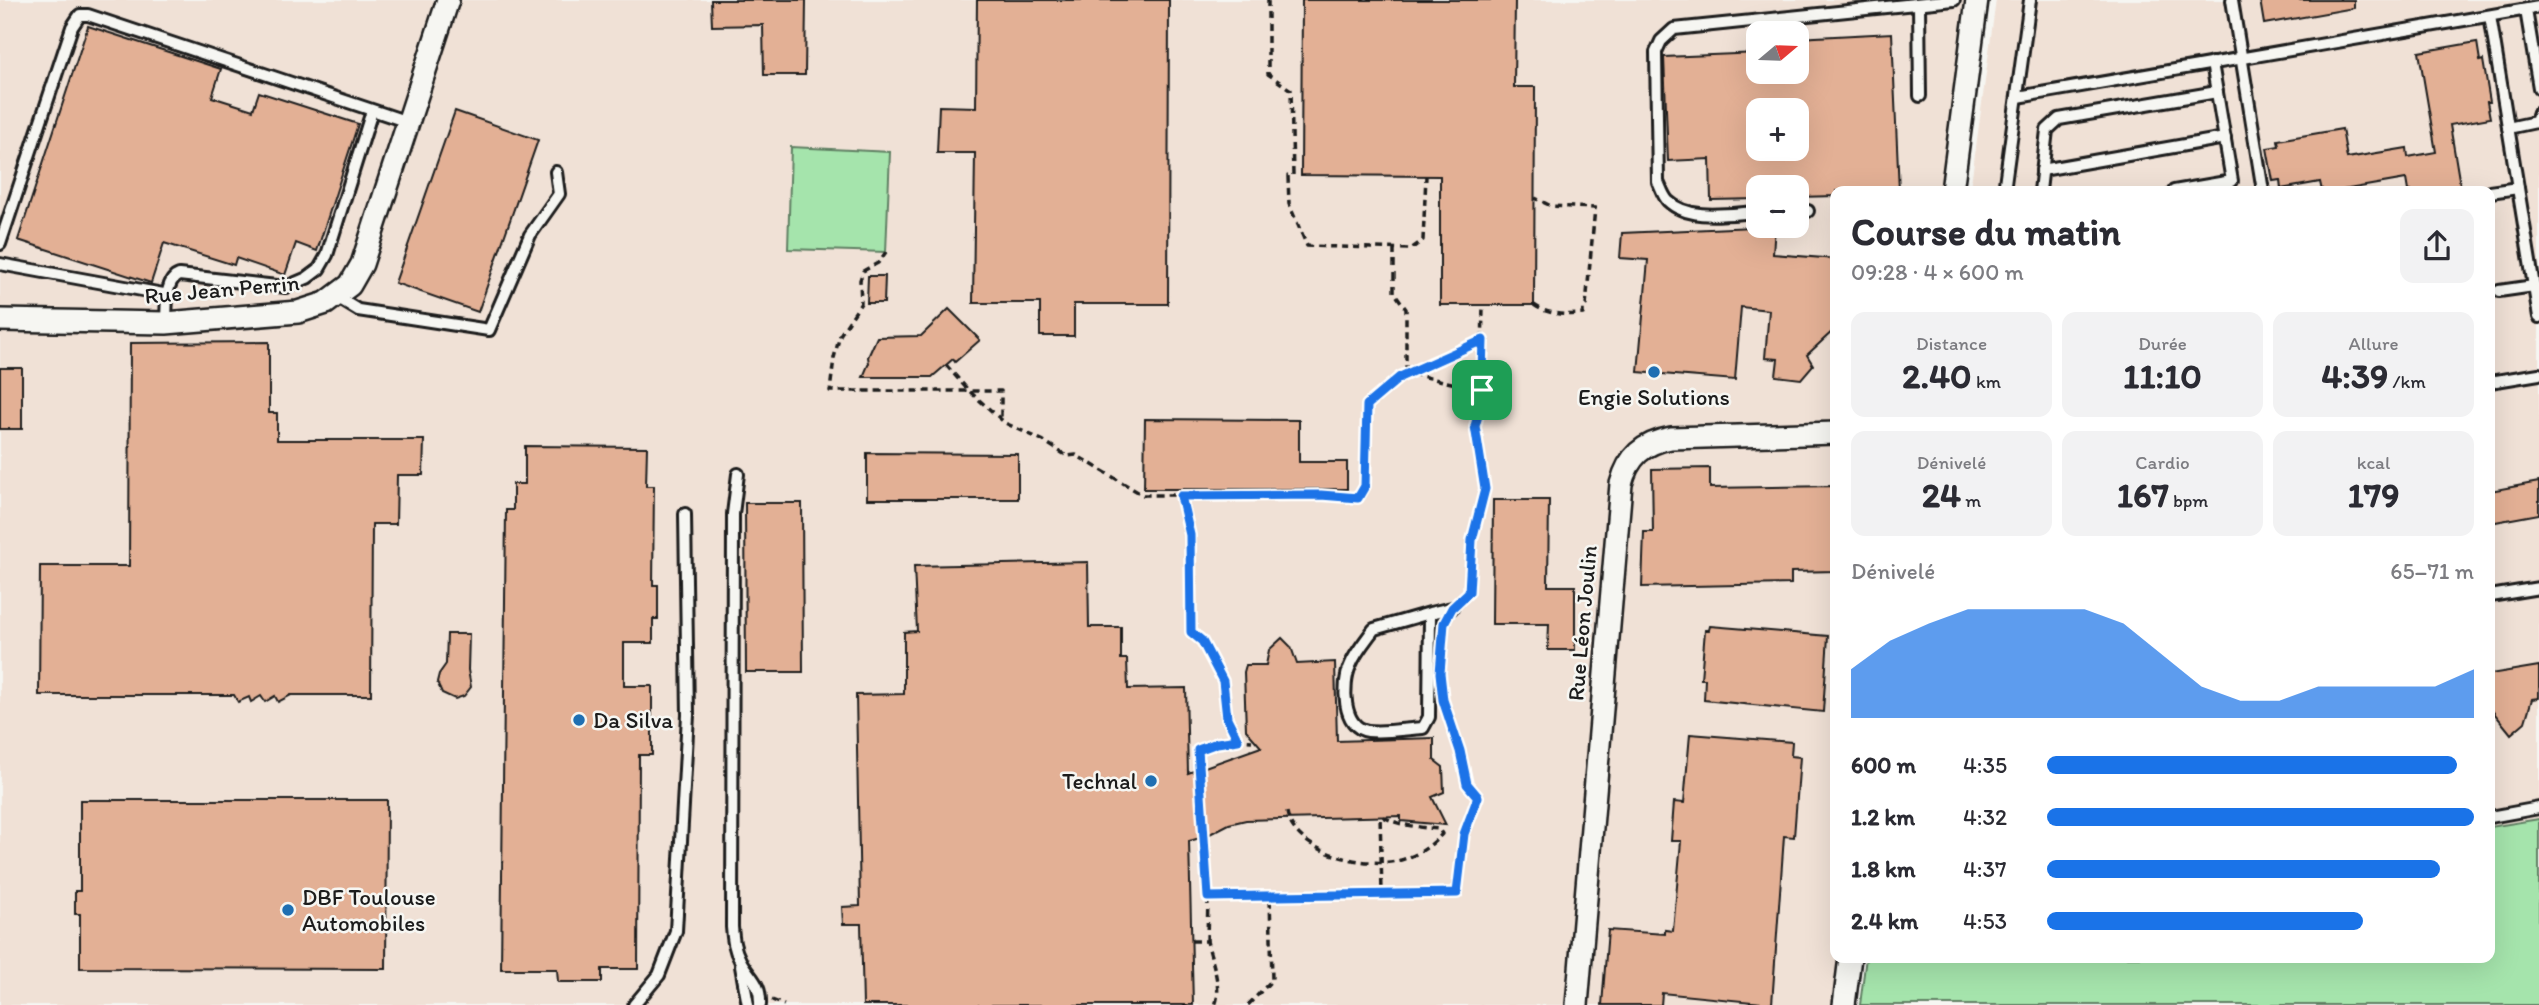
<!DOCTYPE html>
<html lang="fr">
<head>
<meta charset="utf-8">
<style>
	body { margin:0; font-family:Itim,sans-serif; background:#f2f2f3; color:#2b2b33; height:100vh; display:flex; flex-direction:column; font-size:26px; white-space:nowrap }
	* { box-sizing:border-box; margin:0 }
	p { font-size:23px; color:#7c7c81 }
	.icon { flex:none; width:38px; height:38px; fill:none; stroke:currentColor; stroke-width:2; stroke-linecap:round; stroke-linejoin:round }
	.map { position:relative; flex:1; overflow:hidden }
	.details { position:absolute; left:1830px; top:186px; width:665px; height:777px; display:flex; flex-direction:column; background:#fff; border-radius:14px; box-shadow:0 7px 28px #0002 }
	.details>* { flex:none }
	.needle { width:46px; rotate:71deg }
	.buttons { position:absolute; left:1746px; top:21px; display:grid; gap:14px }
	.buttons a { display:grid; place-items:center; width:63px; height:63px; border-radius:14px; background:#fff; box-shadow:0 7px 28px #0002; font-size:35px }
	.pin { position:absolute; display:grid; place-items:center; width:60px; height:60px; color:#fff; margin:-30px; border-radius:14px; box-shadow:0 4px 10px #0006 }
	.round { display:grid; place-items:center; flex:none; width:74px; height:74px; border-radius:14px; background:#f2f2f3 }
	.headline { display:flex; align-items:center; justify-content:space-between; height:119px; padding:0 21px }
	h1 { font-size:38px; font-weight:700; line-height:52px }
	.metrics { display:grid; grid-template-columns:repeat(3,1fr); gap:10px; height:119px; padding:7px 21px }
	.metrics div { display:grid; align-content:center; border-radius:14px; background:#f2f2f3; text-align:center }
	.metrics b { font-size:35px; font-weight:700 }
	.metrics small { font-size:19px; font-weight:400 }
	.metrics p { font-size:19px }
	.chart { height:196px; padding:14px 21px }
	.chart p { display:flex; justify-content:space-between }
	.chart svg { width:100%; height:126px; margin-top:7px; fill:#1a73e8; opacity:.7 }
	ul { padding:0 21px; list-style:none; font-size:23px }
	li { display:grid; grid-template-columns:112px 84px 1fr; align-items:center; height:52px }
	li i { height:18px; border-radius:9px; background:#1a73e8 }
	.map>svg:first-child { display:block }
	.built { fill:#f0e1d6; fill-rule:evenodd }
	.green { fill:#a5e4ac; stroke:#608064; stroke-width:2 }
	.building { fill:#e3b095; stroke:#1c1c1c; stroke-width:2; fill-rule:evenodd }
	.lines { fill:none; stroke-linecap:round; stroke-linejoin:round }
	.service-casing { stroke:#1c1c1c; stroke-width:16 }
	.minor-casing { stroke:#1c1c1c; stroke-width:26 }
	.path { stroke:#1c1c1c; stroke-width:3.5; stroke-dasharray:7 5; stroke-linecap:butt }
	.service { stroke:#f6f6f2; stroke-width:10 }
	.minor { stroke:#f6f6f2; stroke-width:21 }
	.route-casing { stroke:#fff; stroke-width:14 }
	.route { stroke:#1a73e8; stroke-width:9 }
	.poi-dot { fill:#1f6fb2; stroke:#f6f6f2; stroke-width:2.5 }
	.labels { text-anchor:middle; stroke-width:5; stroke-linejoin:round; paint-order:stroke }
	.street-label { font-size:23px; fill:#1c1c1c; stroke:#f6f6f2 }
	.poi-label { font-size:23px; fill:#1c1c1c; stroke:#f6f6f2; text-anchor:start }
</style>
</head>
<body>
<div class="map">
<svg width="2539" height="1005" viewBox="0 0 2539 1005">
	<rect width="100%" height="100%" fill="#f6f6f2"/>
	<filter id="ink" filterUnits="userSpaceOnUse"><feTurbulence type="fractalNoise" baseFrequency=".0143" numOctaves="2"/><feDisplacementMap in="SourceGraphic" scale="14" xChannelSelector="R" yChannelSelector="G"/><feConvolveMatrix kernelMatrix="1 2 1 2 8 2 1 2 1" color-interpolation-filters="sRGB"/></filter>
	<g filter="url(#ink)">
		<g class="built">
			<path d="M 0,0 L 1989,0 L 1964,191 L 1836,191 L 1836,957 L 1863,957 L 1857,1005 L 0,1005 ZM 1759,33 L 1797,33 L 1797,72 L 1759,72 ZM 1759,110 L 1797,110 L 1797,149 L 1759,149 ZM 1759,187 L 1797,187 L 1797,226 L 1759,226 Z"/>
			<path d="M 1996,0 L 2539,0 L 2539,1005 L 1860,1005 L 1866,957 L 2490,957 L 2490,191 L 1970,191 Z"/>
		</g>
		<g class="green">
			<path d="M 791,147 L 890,152 L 886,252 L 788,249 Z"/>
			<path d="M 2539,819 L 2539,1005 L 1860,1005 L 1866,957 L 2490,957 L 2490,827 Z"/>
		</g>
		<g class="building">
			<path d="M 711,0 L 806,0 L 805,75 L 764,75 L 763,25 L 712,26 Z"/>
			<path d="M 977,0 L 1169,0 L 1168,304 L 1074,304 L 1074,336 L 1040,336 L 1040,303 L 973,303 L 975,153 L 937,153 L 939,106 L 976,107 Z"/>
			<path d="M 1302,0 L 1515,0 L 1514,87 L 1535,87 L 1534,305 L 1440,305 L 1440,176 L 1301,175 Z"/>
			<path d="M 2260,0 L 2354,0 L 2354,8 L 2264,24 Z"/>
			<path d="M 88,26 L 221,69 L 212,97 L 253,110 L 259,92 L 358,124 L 317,251 L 296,243 L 285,275 L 236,258 L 234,265 L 164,243 L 151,283 L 18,240 Z"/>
			<path d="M 1892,33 L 1899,191 L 1836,191 L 1836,196 L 1797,197 L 1797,187 L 1759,187 L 1759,199 L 1711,200 L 1710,159 L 1668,161 L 1664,57 L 1759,53 L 1759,72 L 1797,72 L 1797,38 ZM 1759,110 L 1797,110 L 1797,149 L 1759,149 Z"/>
			<path d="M 2477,42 L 2480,61 L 2483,60 L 2490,102 L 2487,102 L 2490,118 L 2450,125 L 2461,191 L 2408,191 L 2406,179 L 2337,191 L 2322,191 L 2320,182 L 2281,189 L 2280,180 L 2273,181 L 2267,148 L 2279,146 L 2278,140 L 2342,129 L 2347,158 L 2407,148 L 2408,157 L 2436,152 L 2419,52 Z"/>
			<path d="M 455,111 L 538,140 L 478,312 L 395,283 Z"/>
			<path d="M 1775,226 L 1773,254 L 1836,259 L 1836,328 L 1807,355 L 1813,365 L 1801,379 L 1776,376 L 1778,359 L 1765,358 L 1769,310 L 1741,307 L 1735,380 L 1638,372 L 1648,260 L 1620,258 L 1622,233 Z"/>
			<path d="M 868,276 L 885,276 L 884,303 L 867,303 Z"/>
			<path d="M 949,309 L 980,340 L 955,362 L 953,359 L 932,377 L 863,377 L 869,363 L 868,357 L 877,337 L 921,336 Z"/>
			<path d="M 269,342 L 269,413 L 277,413 L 277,440 L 424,440 L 423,475 L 397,475 L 396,524 L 372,524 L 371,695 L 291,695 L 278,702 L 275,696 L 265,702 L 261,696 L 251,702 L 249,697 L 238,702 L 234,695 L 39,695 L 40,566 L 129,566 L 130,343 Z"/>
			<rect x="0" y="368" width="22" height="61"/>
			<path d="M 1145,419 L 1299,420 L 1299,462 L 1347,462 L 1347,489 L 1144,489 Z"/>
			<path d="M 525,446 L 647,447 L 646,486 L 654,486 L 653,585 L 658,585 L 658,619 L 653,619 L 653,643 L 624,643 L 624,686 L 652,686 L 652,755 L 639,755 L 638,969 L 602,969 L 602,982 L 558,982 L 557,969 L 501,969 L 506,510 L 513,510 L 513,484 L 525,484 Z"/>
			<path d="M 867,453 L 1018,454 L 1018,499 L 867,499 Z"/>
			<path d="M 1710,468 L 1710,488 L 1836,486 L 1836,571 L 1791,572 L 1791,584 L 1642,587 L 1644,532 L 1653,532 L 1652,469 Z"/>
			<path d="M 2539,482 L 2539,514 L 2490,523 L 2490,491 Z"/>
			<path d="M 1493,500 L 1549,500 L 1548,586 L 1575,586 L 1575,650 L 1548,650 L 1549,624 L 1492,624 Z"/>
			<path d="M 745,503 L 802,503 L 803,672 L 746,672 Z"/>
			<path d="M 1088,562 L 1089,627 L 1121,627 L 1121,659 L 1127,659 L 1128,689 L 1186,688 L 1188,773 L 1261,747 L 1246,730 L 1244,672 L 1246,665 L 1266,665 L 1269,650 L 1282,638 L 1291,647 L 1297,664 L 1335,662 L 1337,741 L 1434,738 L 1434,760 L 1443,767 L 1444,792 L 1432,797 L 1446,825 L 1401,821 L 1401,816 L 1246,820 L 1229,824 L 1204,837 L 1189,841 L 1193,1005 L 863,1005 L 861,924 L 843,924 L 842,907 L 860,906 L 856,695 L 904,694 L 904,632 L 917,631 L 914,566 Z"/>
			<path d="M 1710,626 L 1828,636 L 1823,712 L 1704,700 L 1705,679 L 1701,679 L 1705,630 L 1709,630 Z"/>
			<path d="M 447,634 L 469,634 L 468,670 L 471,687 L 464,696 L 455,699 L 442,693 L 437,682 L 439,674 L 446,664 Z"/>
			<path d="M 2539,666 L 2539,698 L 2532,699 L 2525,722 L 2511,734 L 2490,708 L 2490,674 Z"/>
			<path d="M 1690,734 L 1792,742 L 1791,756 L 1800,757 L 1794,837 L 1784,836 L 1772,1004 L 1662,993 L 1661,1005 L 1602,1005 L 1608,930 L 1665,934 L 1665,930 L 1673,931 L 1681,841 L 1671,841 L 1674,802 L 1684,803 Z"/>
			<path d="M 80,800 L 387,800 L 386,969 L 80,968 L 80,914 L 75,914 L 75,891 L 80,891 Z"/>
		</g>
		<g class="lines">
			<g class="service-casing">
				<g id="service">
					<path d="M 2232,0 L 2263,191"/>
					<path d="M 1919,4 L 1920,96"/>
					<path d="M 2526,10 L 2539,88"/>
					<path d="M 2490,16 L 2539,317"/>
					<path d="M 2018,97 L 2539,7"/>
					<path d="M 2508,128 L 2536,122 L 2539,113"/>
					<path d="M 2042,170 L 2225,138"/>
					<path d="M 2004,191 L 2030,0"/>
					<path d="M 2040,191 L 2047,130 L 2059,119 L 2217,92"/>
					<path d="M 2174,191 L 2232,181 L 2212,63"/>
					<path d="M 2490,192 L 2518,188"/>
					<path d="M 1759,212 C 1731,213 1690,222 1668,201 C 1663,196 1661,188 1658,182 L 1656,52 L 1661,41 L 1674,29 L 1954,0"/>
					<path d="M 1797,212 L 1808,211"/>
					<path d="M 0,244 L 72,27 L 80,15 L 88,15 L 408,122"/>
					<path d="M 0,264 L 169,295"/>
					<path d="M 2499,291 L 2534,286"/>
					<path d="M 335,296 L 358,310 L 489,330 L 530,235 L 559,194 L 556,172"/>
					<path d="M 166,323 C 167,309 164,280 179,275 L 286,287 L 307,278 L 319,269 L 327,255 L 372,111"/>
					<path d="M 2490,382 L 2539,374"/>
					<path d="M 738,474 L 733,514 L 732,927 C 733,939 734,949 740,960 C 749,978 761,981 760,1005"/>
					<path d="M 2490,596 L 2539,588"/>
					<path d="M 1430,613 L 1429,717 L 1423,728 C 1406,729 1385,733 1368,731 C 1342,728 1342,684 1350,666 C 1355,653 1366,640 1374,629 L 1430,613 L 1452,608"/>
					<path d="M 2490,817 L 2539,808"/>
					<path d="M 741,966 L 748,1005"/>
					<path d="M 634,1005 L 659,975 L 676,931 L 688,715 L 685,514"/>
				</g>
			</g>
			<g class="minor-casing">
				<g id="minor">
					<path d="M 1952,191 L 1977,0"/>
					<path d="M 0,320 L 166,323 L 298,312 L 326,303 L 350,285 L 362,264 L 448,0"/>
					<path d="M 1577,1005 L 1621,484 C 1628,457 1643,443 1671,438 L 1836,433"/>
					<path d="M 1844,1005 L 1850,957"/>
				</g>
			</g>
			<g class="path">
				<path d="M 1268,0 L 1268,74 L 1291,90 L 1293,175 L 1288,176 L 1289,204 L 1307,246 L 1411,249 L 1423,240 L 1426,176"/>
				<path d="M 1394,249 L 1394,292 L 1406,309 L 1406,367 L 1408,373 L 1482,390"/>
				<path d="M 886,252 L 878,263 L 863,271 L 860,280 L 861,303 L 840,335 L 834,358 L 830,391 L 1001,391 L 1001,420"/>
				<path d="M 1534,305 C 1548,315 1567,315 1583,314 L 1583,309 L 1586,305 L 1595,208 L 1551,206 L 1535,198"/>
				<path d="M 946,365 L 968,390 L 1005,423 L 1042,440 L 1067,456 L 1076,455 L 1143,495 L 1321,495 L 1358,498 L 1365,486 L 1367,405 L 1400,377 L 1482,341"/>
				<path d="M 1179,489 L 1190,535 L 1190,632 L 1202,641 L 1223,681 L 1227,718 L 1238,740 L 1252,741"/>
				<path d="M 1462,598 L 1469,592 L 1472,540 L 1485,490 L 1475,426 L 1481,405 L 1483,305"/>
				<path d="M 1287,812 C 1294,853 1366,869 1401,860 C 1418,855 1430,847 1442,834 L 1439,829 C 1418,827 1398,826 1380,815"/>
				<path d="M 1382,893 L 1457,893 L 1463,834 L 1478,797 L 1467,784 L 1460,751 L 1444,704"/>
				<path d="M 1208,897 L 1382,893 L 1380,815"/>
				<path d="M 1192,941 L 1207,941 C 1211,959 1223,988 1215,1005"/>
				<path d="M 1207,941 L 1208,897 L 1198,750 L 1217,742 L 1237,740"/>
				<path d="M 772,1000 L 784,1005"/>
				<path d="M 1248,1005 L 1272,980 L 1270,896"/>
			</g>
			<use href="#service" class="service"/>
			<use href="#minor" class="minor"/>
		</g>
	</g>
	<g class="lines" filter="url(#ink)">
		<g class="route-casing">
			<path id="route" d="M 1483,340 L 1481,405 L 1475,426 L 1485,489 L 1472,540 L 1469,592 L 1452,608 L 1444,623 L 1440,673 L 1443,700 L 1460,751 L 1467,784 L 1478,797 L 1464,834 L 1457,893 L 1208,897 L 1198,750 L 1217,743 L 1238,740 L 1227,718 L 1223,681 L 1202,641 L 1191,632 L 1190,535 L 1181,496 L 1321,495 L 1358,498 L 1365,486 L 1367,405 L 1400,377 Z"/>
		</g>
		<use href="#route" class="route"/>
	</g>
	<g class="poi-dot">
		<circle cx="1654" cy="372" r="7"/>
		<circle cx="579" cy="720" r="7"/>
		<circle cx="1151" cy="781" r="7"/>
		<circle cx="288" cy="910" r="7"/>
	</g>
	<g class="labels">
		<g class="street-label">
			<text transform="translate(222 289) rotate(-5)" y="8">Rue Jean Perrin</text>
			<text transform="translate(1582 623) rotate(-85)" y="8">Rue Léon Joulin</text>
		</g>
		<g class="poi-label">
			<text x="1654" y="405" text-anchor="middle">Engie Solutions</text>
			<text x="593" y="728">Da Silva</text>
			<text x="1137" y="789" text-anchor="end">Technal</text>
			<text x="302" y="905">DBF Toulouse<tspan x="302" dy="26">Automobiles</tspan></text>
		</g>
	</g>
</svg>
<div class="buttons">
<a><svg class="needle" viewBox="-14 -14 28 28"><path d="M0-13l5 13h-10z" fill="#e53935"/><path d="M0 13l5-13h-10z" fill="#7c7c81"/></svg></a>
<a>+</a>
<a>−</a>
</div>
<div class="pin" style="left:1482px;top:390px;background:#1e9e55"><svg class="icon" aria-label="arrive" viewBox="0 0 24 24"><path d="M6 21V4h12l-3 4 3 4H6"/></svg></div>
<section class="details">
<div class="headline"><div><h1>Course du matin</h1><p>09:28 · 4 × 600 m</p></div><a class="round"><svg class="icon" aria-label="share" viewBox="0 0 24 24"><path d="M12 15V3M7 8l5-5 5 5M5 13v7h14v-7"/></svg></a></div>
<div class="metrics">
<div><p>Distance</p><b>2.40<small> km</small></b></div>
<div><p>Durée</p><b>11:10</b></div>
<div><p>Allure</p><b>4:39<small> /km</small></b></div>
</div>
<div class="metrics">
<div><p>Dénivelé</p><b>24<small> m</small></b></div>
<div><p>Cardio</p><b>167<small> bpm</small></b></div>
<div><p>kcal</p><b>179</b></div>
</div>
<div class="chart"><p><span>Dénivelé</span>65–71 m</p>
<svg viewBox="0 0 160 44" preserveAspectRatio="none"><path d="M0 44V27L10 17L20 11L30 6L40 6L50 6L60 6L70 11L80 22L90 33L100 38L110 38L120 33L130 33L140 33L150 33L160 27V44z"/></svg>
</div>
<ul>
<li><b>600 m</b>4:35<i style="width:96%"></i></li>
<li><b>1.2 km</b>4:32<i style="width:100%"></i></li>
<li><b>1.8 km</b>4:37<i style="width:92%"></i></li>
<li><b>2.4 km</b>4:53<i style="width:74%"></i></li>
</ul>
</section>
</div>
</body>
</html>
